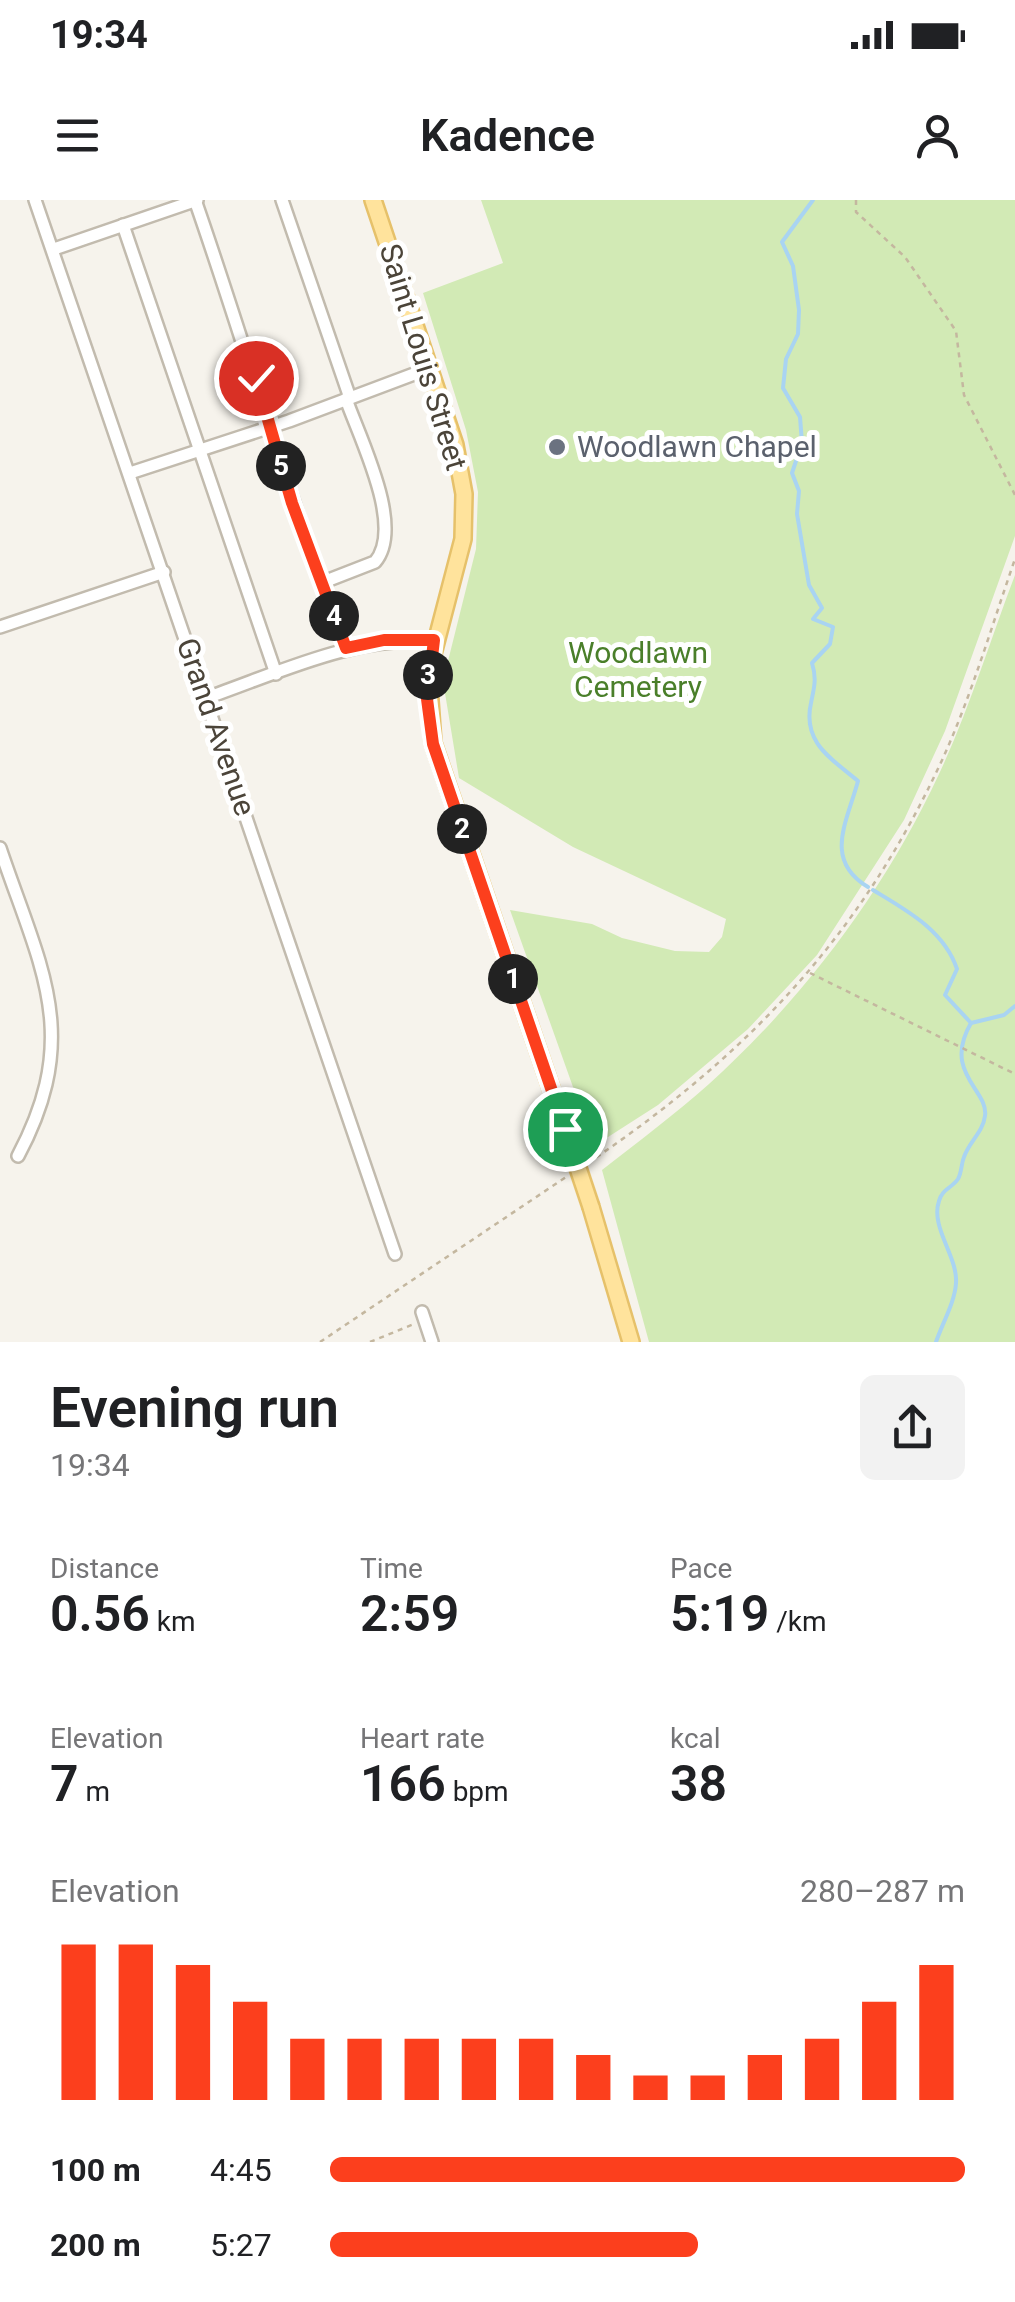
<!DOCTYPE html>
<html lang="en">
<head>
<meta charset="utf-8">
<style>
	body { margin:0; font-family:Roboto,sans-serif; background:#f2f2f2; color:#202124; height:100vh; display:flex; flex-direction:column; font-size:38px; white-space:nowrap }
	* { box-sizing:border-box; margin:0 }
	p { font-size:32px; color:#757577 }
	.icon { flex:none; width:55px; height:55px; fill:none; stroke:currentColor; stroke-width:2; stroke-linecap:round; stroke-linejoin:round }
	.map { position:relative; height:1142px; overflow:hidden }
	.panel { display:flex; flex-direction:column; background:#fff; flex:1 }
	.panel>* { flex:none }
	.pin { position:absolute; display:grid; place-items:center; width:85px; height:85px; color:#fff; margin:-42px; border:5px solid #fff; border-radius:50%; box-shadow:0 2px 10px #0007 }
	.km { position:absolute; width:50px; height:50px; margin:-25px; border-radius:50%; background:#222; color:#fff; font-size:28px; line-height:50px; text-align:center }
	.round { display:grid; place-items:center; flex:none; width:105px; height:105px; border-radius:15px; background:#f2f2f2 }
	.headline { display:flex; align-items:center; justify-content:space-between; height:170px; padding:0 50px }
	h1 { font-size:55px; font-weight:600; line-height:75px }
	.figures { display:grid; grid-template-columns:repeat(3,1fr); gap:15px; height:170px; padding:10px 50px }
	.figures div { display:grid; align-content:center }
	.figures b { font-size:50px; font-weight:600 }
	.figures small { font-size:28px; font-weight:400 }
	.figures p { font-size:28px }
	.chart { height:280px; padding:20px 50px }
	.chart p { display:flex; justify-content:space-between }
	.chart svg { width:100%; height:180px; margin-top:10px; stroke:#fc3f1d; stroke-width:6 }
	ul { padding:0 50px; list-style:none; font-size:32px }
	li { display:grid; grid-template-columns:160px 120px 1fr; align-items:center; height:75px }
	li i { height:25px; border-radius:12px; background:#fc3f1d }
	.status { display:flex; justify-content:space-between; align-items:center; height:70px; padding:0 50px; background:#fff; direction:ltr }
	.status svg { height:28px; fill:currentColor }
	header { display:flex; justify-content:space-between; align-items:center; height:130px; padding:0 50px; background:#fff; font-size:45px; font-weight:600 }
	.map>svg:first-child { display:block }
	.green { fill:#d2eab5 }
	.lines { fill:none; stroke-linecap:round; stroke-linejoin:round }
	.stream { stroke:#a9d4f2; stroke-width:4 }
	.minor-casing { stroke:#c2bbae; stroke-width:16 }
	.major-casing { stroke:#e6c16a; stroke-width:20 }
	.path { stroke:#c4b79f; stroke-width:2.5; stroke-dasharray:5 5; stroke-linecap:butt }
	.minor { stroke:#fff; stroke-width:11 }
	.major { stroke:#ffe39c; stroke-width:15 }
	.major-bridge-casing { stroke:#e6c16a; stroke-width:20; stroke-linecap:butt }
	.major-bridge { stroke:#ffe39c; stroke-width:15 }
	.route-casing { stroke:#fff; stroke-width:20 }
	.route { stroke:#fc3f1d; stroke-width:12 }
	.worship-dot { fill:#6b7280; stroke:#fff; stroke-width:4 }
	.labels { text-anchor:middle; stroke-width:10; stroke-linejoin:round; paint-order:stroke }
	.street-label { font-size:30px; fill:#4b4439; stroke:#fff }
	.worship-label { font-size:30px; fill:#5b616d; stroke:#fff; text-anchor:start }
	.park-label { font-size:30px; fill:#4a7f2a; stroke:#fff }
</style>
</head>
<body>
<div class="status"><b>19:34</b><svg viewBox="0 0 49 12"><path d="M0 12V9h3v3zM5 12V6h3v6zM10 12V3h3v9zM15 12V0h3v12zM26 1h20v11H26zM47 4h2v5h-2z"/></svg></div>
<header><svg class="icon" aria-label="menu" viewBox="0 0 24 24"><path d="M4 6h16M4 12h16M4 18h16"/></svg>Kadence<svg class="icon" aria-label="person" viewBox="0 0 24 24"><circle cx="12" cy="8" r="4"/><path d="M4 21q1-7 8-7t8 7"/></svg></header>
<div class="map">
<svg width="1015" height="1142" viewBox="0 0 1015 1142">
	<rect width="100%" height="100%" fill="#f6f3ec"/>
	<g class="green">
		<path d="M 481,0 L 1015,0 L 1015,336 L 945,531 L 904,620 L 817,755 L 748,829 L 658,905 L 594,946 L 510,710 L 592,724 L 622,738 L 675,751 L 709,752 L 722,737 L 726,719 L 573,647 L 459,578 L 443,481 L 476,349 L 478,292 L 466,230 L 423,93 L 503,63 Z"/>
		<path d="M 1015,375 L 1015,1142 L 649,1142 L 602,970 C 638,942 675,914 709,884 C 804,798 885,690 939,574 C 969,510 990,441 1015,375 Z"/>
	</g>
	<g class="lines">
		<g class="stream">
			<path d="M 813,0 L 782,42 L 793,66 L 799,110 L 798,134 L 786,159 L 783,188 L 800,217 L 802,243 L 792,273 L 799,291 L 797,314 L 809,385 L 822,408 L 813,419 L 833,427 L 830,444 L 812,463 C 817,479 814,488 811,503 C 802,543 832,559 858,581 C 847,622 823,660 868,687"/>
			<path d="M 873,690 C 906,710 944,730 957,769 L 945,795 L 971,823"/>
			<path d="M 971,823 L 1004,815 L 1015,806"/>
			<path d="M 936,1142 C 942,1124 955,1102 956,1083 C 958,1057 930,1027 939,1001 C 942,989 952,988 958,979 C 962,972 961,964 964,957 C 969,942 983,932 985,916 C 989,890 942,873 971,823"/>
		</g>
		<g class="minor-casing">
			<g id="minor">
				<path d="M 35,0 L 395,1054"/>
				<path d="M 195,0 C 247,149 289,301 346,448"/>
				<path d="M 282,0 L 350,198"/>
				<path d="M 123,25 L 276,474"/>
				<path d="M 54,49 L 197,0"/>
				<path d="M 130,273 L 289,221 L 430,168"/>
				<path d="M 321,383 L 375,362 C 405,327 360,239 346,199"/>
				<path d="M 0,427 L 164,372"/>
				<path d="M 206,498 C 281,472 353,436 434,441"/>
				<path d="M 0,648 C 40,767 83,834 18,956"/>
				<path d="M 422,1112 L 432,1142"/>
			</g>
		</g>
		<g class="major-casing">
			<g id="major">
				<path d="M 373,0 L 455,245 L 464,294 L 463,339 L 428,473 L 433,543 L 565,929"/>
				<path d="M 591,1007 L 631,1142"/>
			</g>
		</g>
		<g class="path">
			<path d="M 856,0 L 856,12 L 905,57 L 956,131 L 964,195 L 1015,295"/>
			<path d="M 810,773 L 1015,874"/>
			<path d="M 588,963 C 749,854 861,736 943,558 C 972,494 992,425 1015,359"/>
			<path d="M 320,1142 L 569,975"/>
			<path d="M 370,1142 L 414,1124"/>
		</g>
		<use href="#minor" class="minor"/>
		<use href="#major" class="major"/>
		<g class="major-bridge-casing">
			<path id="major-bridge" d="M 565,929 L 591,1007"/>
		</g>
		<use href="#major-bridge" class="major-bridge"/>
	</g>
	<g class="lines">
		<g class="route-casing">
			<path id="route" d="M 256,178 L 292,303 L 346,448 L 384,440 L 434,440 L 427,499 L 433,544 L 565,929"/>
		</g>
		<use href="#route" class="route"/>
	</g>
	<circle class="worship-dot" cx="557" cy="247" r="10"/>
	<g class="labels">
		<g class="street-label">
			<text transform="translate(423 157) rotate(73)" y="10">Saint Louis Street</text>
			<text transform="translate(216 527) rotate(71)" y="10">Grand Avenue</text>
		</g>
		<g class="worship-label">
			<text x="577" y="257">Woodlawn Chapel</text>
		</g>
		<g class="park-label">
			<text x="638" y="463">Woodlawn<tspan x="638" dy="34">Cemetery</tspan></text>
		</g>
	</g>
</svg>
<div class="pin" style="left:565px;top:929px;background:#1e9e55"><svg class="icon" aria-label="arrive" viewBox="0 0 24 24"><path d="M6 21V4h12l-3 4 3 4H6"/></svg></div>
<div class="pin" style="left:256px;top:178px;background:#d93025"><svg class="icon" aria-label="check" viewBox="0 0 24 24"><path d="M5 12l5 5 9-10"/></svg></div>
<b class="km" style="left:513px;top:779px">1</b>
<b class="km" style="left:462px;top:629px">2</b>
<b class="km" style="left:428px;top:475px">3</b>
<b class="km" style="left:334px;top:416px">4</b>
<b class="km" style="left:281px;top:266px">5</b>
</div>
<section class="panel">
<div class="headline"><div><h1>Evening run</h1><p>19:34</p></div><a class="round"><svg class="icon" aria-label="share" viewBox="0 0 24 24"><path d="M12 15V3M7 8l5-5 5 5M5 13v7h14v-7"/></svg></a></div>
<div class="figures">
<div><p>Distance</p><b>0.56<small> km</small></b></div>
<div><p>Time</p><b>2:59</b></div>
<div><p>Pace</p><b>5:19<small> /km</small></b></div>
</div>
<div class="figures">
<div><p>Elevation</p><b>7<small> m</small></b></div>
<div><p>Heart rate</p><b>166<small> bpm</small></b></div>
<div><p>kcal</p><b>38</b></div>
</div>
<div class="chart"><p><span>Elevation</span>280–287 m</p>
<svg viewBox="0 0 160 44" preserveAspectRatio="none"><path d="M5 44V6M15 44V6M25 44V11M35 44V20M45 44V29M55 44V29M65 44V29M75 44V29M85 44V29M95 44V33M105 44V38M115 44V38M125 44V33M135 44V29M145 44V20M155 44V11"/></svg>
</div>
<ul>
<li><b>100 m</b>4:45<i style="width:100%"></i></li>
<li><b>200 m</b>5:27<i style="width:58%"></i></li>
</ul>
</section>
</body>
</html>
